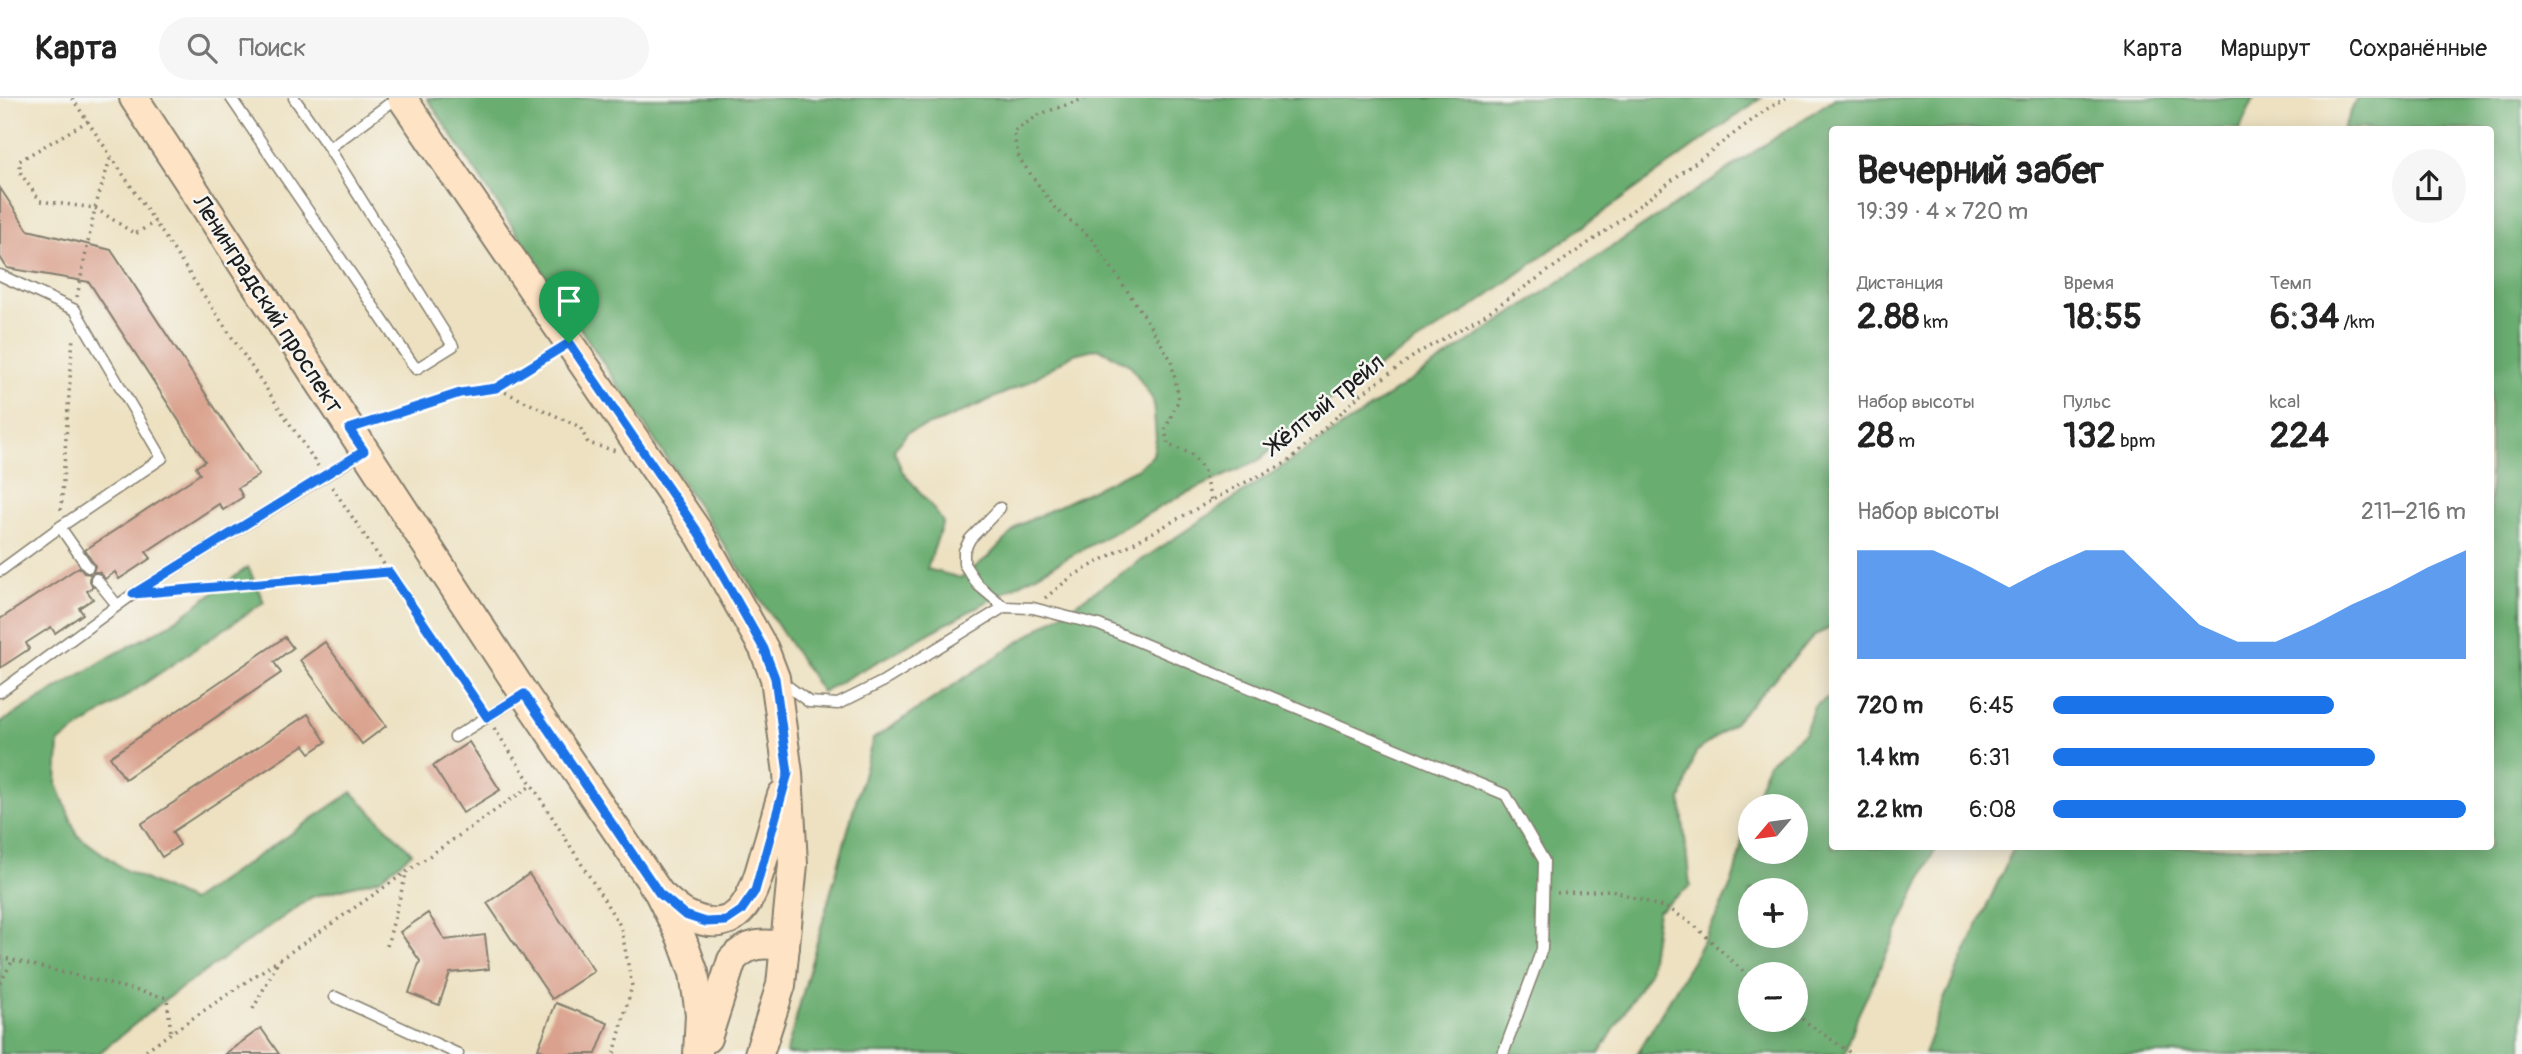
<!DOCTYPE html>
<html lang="ru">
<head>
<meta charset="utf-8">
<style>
	body { margin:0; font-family:Pangolin,sans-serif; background:#f6f6f6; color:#222; height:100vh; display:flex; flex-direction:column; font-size:26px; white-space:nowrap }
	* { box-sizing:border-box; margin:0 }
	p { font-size:23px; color:#767676 }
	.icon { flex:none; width:38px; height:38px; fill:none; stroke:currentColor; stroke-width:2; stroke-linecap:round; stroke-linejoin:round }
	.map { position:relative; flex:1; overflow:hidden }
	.drawer { position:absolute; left:1829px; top:28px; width:665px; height:724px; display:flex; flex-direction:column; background:#fff; border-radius:7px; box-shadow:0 4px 18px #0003 }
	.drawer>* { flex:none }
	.needle { width:46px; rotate:241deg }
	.fabs { position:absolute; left:1738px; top:696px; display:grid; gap:14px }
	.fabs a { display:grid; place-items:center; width:70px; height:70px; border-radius:50%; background:#fff; box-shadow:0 4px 18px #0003; font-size:35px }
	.pin { position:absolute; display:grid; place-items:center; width:60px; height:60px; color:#fff; margin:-72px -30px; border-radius:50% 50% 50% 0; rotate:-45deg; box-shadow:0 0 7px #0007 }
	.pin .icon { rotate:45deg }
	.round { display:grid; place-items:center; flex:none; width:74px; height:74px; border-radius:37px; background:#f6f6f6 }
	.overview { display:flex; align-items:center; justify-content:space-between; height:119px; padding:0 28px }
	h1 { font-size:38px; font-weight:800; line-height:52px }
	.figures { display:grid; grid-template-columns:repeat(3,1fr); gap:10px; height:119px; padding:7px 28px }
	.figures div { display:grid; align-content:center }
	.figures b { font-size:35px; font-weight:800 }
	.figures small { font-size:19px; font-weight:400 }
	.figures p { font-size:19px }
	.chart { height:196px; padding:14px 28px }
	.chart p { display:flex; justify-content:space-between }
	.chart svg { width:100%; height:126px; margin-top:7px; fill:#1a73e8; opacity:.7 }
	ul { padding:0 28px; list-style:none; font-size:23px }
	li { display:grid; grid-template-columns:112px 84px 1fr; align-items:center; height:52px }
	li i { height:18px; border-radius:9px; background:#1a73e8 }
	header { display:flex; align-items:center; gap:42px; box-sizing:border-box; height:98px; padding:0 35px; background:#fff; border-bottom:2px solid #e0e0e0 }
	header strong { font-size:33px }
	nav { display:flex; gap:38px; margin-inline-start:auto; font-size:24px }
	.search { width:490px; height:63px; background:#f6f6f6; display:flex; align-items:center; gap:18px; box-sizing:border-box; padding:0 24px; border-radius:38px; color:#767676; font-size:26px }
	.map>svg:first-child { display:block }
	.forest { fill:#6aad71; stroke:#436446; stroke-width:2; fill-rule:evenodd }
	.building { fill:#daa28e }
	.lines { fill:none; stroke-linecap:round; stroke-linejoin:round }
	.lane-casing { stroke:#847e6e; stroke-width:13 }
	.secondary-casing { stroke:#847e6e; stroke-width:32 }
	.path { stroke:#847e6e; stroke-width:3.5; stroke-dasharray:2 5; stroke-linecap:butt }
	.lane { stroke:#fff; stroke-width:10 }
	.secondary { stroke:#fee4c5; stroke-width:28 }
	.route-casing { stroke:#fff; stroke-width:14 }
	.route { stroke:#1a73e8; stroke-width:9 }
	.labels { text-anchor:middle; stroke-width:5; stroke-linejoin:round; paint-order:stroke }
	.street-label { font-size:24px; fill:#1c1c1c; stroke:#f6f6f2 }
</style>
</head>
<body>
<header>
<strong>Карта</strong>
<div class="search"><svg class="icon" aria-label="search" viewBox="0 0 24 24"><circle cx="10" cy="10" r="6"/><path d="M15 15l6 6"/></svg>Поиск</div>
<nav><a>Карта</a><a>Маршрут</a><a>Сохранённые</a></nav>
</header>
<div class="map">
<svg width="2522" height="956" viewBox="0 0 2522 956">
	<rect width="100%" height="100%" fill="#f6f6f2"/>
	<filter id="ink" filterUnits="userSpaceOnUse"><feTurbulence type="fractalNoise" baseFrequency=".0143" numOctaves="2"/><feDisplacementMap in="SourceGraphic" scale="14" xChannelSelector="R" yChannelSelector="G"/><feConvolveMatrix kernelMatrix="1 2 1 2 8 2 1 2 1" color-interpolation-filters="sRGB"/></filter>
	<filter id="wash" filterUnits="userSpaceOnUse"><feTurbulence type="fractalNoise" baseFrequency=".00686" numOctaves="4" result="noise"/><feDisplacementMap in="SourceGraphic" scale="28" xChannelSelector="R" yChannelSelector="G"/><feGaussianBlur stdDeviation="1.57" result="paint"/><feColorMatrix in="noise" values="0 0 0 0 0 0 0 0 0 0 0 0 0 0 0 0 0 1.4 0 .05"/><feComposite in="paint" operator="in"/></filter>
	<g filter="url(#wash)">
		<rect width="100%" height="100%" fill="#ede1c1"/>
		<g class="forest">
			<path d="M 427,0 L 1761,0 L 1475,207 L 1351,286 L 1256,364 L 1184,396 L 822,594 ZM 1098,250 L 1130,267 L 1153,302 L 1156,340 L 1153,357 L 1138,370 L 1019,427 L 988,459 L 961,480 L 927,471 L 943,424 L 926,401 L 902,373 L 894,352 L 908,334 L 942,323 L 1025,286 L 1074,256 Z"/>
			<path d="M 1835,0 L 2254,0 L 2240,31 L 1832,32 L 1832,529 L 1815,537 L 1733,626 L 1696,654 L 1681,702 L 1690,788 L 1658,813 L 1649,874 L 1599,956 L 786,956 L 873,641 Z"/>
			<path d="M 2357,0 L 2522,0 L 2522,956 L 1924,956 L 1945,899 L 2014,749 L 2490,749 L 2490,32 L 2343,31 Z"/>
			<path d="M 248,469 L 264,504 L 59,644 L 57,686 L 77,737 L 125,772 L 191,803 L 352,694 L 412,755 L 379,781 L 312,799 L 167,900 L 98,956 L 0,956 L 0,625 L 111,558 L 169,527 Z"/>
			<path d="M 1832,597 L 1832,749 L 1936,749 L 1858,917 L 1845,956 L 1637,956 C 1669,902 1703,848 1729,791 C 1739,770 1741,738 1750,713 L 1750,754 L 1796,754 L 1796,709 L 1752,709 L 1768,665 L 1805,634 L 1814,608 ZM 1750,793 L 1796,793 L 1796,838 L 1750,838 ZM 1750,877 L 1796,877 L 1796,922 L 1750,922 Z"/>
		</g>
		<g id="blocks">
			<g class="building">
				<path d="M 0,90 L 28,132 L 111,152 L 259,377 L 238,390 L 243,399 L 223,412 L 219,406 L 146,454 L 151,460 L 119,481 L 115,474 L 105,481 L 99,474 L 93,474 L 95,468 L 85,452 L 200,376 L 196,369 L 205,363 L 89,184 L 7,170 L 0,159 Z"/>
				<path d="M 79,469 L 84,475 L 91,476 L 89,481 L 93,489 L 87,493 L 93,501 L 79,510 L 83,516 L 55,535 L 51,529 L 26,545 L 29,551 L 0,570 L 0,521 Z"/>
				<path d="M 285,539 L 293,550 L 274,564 L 281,575 L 125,681 L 110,659 Z"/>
				<path d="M 325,544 L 386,628 L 362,646 L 300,562 Z"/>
				<path d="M 308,616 L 326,644 L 310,655 L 304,647 L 172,734 L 180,747 L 162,759 L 141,726 Z"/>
				<path d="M 469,644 L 500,692 L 463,715 L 433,668 Z"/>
				<path d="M 529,776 L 594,873 L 552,901 L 487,805 Z"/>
				<path d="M 428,815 L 445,842 L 485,837 L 489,871 L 450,875 L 439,907 L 409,895 L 420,863 L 400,834 Z"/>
				<path d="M 556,905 L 608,925 L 596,956 L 551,956 L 538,951 Z"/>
				<path d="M 261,930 L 279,956 L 225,956 Z"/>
			</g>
		</g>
	</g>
	<g filter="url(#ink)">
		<use href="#blocks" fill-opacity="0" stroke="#847e6e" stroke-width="2"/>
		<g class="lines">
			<g class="lane-casing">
				<g id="lane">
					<path d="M 231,0 L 416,271 L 453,248 L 329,50"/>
					<path d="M 294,0 L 329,50 L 397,0"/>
					<path d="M 0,177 L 75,212 L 162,360 L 60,429 L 0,473"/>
					<path d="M 1000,410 L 970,441 L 964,453 L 964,466 L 978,487 L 1004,509 L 1033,510 L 1099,527 L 1506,697 L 1544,763 L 1542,851 L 1503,956"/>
					<path d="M 60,429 L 88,469"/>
					<path d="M 96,481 L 117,507"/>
					<path d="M 782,584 L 809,604 L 838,606 L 882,584 L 1004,509"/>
					<path d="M 0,594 L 133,496 L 362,355"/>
					<path d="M 455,639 L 521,598"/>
					<path d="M 335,899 L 458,956"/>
				</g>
			</g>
			<g class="secondary-casing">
				<g id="secondary">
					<path d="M 134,0 L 524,596 L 659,795 L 681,839 L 694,875 L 700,916 L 698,956"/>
					<path d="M 402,0 L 700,437 L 764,551 L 775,580 L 788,675 L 793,766 L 781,887 L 759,956"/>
					<path d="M 661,797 C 669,804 678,813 687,817 C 741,843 754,795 765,755 C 771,736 776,716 782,697"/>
					<path d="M 707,940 L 732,862 C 747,845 764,844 785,849"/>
				</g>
			</g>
			<g class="path">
				<path d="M 72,0 L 318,368"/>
				<path d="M 1086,0 L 1040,16 L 1013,34 L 1019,60 L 1055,110 L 1091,140 L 1143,216 L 1171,262 L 1179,301 L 1165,332 L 1168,347 L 1190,355 L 1203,371 L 1211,402"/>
				<path d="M 88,23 L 19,63 L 21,76 L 40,103 L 95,110 L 111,58"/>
				<path d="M 77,199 L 95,110 L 135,136 L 155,124"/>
				<path d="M 496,290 L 551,256"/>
				<path d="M 371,324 L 460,295 L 496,290 L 580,329 L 588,345 L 616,353"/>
				<path d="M 332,389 L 480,609"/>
				<path d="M 61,412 L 73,238"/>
				<path d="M 168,492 L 389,473"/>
				<path d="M 1045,500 L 1074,477 L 1242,386 L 1288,364 L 1360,297 L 1418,255 L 1480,220 L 1603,135 L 1700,61 L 1767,11 L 1786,0"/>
				<path d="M 494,630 L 532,687 L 621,829 L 632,888 L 614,956"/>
				<path d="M 1557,795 L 1612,792 L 1671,812 L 1694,827 L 1750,880"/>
				<path d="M 387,848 L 406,776"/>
				<path d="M 0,859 L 167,900 L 171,935"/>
				<path d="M 0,885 L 13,862"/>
				<path d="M 253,911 L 279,862 L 532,687"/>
				<path d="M 1796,917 L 1852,956"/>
				<path d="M 140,956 L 277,863"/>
			</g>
			<use href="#lane" class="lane"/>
			<use href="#secondary" class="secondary"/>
		</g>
	</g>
	<g class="lines" filter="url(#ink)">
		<g class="route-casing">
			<path id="route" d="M 569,245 L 700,437 L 764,551 L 775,580 L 788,675 L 755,793 L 741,813 L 726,823 L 706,824 L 685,817 L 659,795 L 524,596 L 487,619 L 389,474 L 133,496 L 364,353 L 349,331 L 460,295 L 496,290 Z"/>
		</g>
		<use href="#route" class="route"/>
	</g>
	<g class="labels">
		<g class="street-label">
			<text transform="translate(268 206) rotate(57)" y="8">Ленинградский проспект</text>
			<text transform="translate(1325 306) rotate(-39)" y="8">Жёлтый трейл</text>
		</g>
	</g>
</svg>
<div class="fabs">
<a><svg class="needle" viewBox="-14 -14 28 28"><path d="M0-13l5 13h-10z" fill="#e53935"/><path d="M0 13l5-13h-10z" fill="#767676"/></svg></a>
<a>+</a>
<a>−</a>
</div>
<div class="pin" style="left:569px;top:245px;background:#1e9e55"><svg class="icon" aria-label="arrive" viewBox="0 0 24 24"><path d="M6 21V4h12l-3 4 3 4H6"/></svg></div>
<section class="drawer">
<div class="overview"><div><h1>Вечерний забег</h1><p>19:39 · 4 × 720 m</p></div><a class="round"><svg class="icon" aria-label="share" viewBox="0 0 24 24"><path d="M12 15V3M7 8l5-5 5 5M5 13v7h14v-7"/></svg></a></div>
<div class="figures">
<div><p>Дистанция</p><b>2.88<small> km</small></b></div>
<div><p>Время</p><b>18:55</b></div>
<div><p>Темп</p><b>6:34<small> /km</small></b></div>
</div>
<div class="figures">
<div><p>Набор высоты</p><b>28<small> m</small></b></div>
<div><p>Пульс</p><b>132<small> bpm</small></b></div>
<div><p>kcal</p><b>224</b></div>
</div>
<div class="chart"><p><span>Набор высоты</span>211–216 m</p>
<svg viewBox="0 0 160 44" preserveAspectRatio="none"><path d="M0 44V6L10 6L20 6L30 12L40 19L50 12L60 6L70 6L80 19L90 32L100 38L110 38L120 32L130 25L140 19L150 12L160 6V44z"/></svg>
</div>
<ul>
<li><b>720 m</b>6:45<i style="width:68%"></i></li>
<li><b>1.4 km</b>6:31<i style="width:78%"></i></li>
<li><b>2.2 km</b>6:08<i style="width:100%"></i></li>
</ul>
</section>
</div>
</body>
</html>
